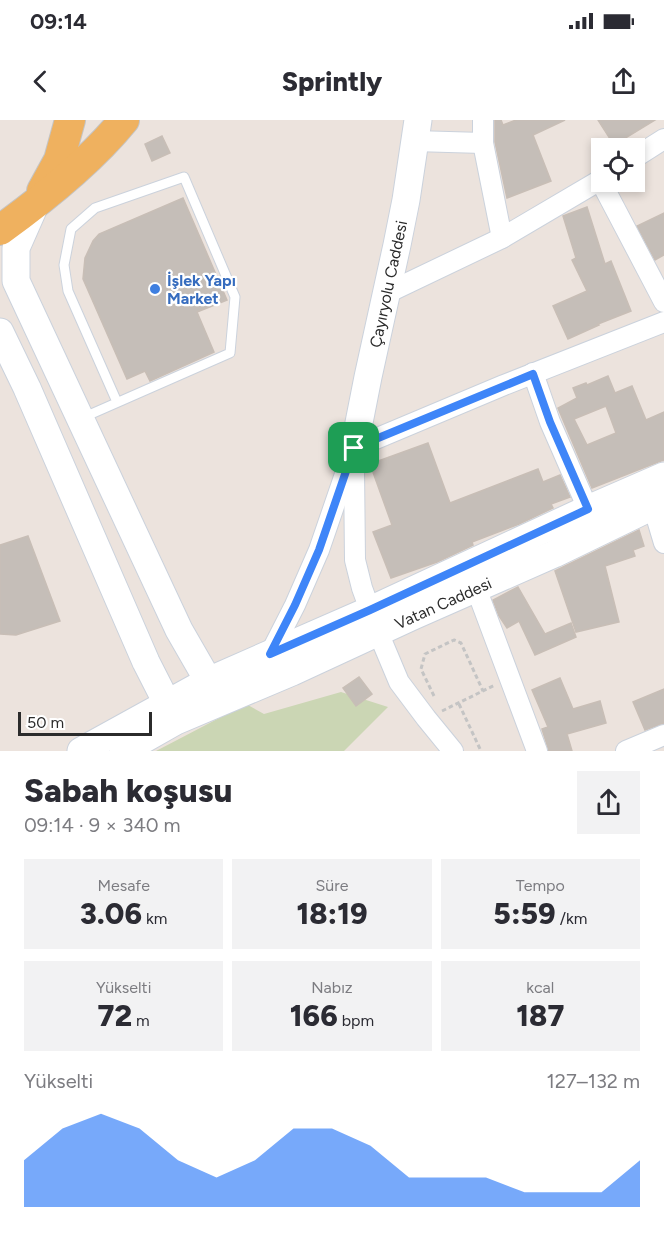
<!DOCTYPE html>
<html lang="tr">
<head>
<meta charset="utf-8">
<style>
	body { margin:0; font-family:Figtree,sans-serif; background:#f2f2f3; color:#2b2b33; height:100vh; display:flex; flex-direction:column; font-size:22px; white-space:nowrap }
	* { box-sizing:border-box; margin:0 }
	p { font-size:20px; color:#7c7c81 }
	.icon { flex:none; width:33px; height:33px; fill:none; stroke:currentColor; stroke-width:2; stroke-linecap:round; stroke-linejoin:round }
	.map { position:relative; height:631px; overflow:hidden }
	.panel { display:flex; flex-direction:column; background:#fff; flex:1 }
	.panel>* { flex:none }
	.buttons { position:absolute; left:591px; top:18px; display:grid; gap:12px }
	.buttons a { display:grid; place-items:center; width:54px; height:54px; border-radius:0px; background:#fff; box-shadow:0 3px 9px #0003; font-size:30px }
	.scale { position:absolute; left:18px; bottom:15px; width:134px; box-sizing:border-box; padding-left:6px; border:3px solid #2b2b2b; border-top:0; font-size:16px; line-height:21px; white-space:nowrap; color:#2b2b2b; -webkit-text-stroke:4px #fff; paint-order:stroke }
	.pin { position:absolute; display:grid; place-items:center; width:51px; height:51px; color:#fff; margin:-26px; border-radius:12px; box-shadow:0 3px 9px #0006 }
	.round { display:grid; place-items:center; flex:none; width:63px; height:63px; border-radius:0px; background:#f2f2f3 }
	.head { display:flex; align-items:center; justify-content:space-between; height:102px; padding:0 24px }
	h1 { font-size:33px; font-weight:800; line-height:45px }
	.stats { display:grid; grid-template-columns:repeat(3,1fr); gap:9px; height:102px; padding:6px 24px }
	.stats div { display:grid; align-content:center; border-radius:0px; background:#f2f2f3; text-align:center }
	.stats b { font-size:30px; font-weight:800 }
	.stats small { font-size:16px; font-weight:400 }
	.stats p { font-size:16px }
	.chart { height:168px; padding:12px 24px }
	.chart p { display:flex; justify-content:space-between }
	.chart svg { width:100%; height:108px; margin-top:6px; fill:#3e85f8; opacity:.7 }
	.status { display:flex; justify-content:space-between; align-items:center; height:42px; padding:0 30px; background:#fff; direction:ltr }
	.status svg { height:16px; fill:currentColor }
	header { display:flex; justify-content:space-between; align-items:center; height:78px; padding:0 24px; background:#fff; font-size:27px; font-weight:800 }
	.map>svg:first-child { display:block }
	.cemetery { fill:#cbd6b4 }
	.building { fill:#c5beb8; stroke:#c8beb6; stroke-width:1.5; fill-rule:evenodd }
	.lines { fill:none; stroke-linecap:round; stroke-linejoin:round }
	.lane-casing { stroke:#cbd2dc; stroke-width:11 }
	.street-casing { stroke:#cbd2dc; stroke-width:22 }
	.secondary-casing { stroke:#cbd2dc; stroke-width:29 }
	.primary-casing { stroke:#c4c4c4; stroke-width:32 }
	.path { stroke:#c4c4c4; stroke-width:3; stroke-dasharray:4.5 3; stroke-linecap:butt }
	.lane { stroke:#fff; stroke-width:9 }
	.street { stroke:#fff; stroke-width:20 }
	.secondary { stroke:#fff; stroke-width:27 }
	.primary { stroke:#efb15f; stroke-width:30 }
	.route-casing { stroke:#fff; stroke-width:12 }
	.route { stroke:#3e85f8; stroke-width:8 }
	.shop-dot { fill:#3f7fe0; stroke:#fff; stroke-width:2 }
	.labels { text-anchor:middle; stroke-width:4.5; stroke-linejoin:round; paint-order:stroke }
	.shop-label { font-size:16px; font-weight:bold; fill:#366cbe; stroke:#fff; text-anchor:start }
	.street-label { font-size:16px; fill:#2b2b2b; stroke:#fff }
</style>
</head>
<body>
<div class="status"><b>09:14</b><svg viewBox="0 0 49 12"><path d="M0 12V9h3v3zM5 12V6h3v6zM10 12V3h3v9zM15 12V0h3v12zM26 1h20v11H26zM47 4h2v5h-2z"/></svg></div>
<header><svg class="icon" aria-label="back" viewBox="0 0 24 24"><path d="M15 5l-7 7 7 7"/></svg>Sprintly<svg class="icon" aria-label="share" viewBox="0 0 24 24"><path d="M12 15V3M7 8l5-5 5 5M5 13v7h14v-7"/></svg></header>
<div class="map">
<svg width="664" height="631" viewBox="0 0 664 631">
	<rect width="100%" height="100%" fill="#ece3dd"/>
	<path class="cemetery" d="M 341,572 L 388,587 L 344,631 L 156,631 L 246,584 L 264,594 Z"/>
	<g class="building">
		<path d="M 495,0 L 501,0 L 503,5 L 516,0 L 565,0 L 533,15 L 551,61 L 507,78 L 495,22 Z"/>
		<path d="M 598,0 L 655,0 L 614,25 Z"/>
		<path d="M 162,16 L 170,33 L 152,41 L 145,24 Z"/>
		<path d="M 183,78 L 227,180 L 197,192 L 214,232 L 150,261 L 145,251 L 127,259 L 83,159 L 85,138 L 93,121 L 99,114 Z"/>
		<path d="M 587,87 L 605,144 L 611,141 L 631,191 L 598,204 L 599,205 L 568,219 L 553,186 L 587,171 L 572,140 L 576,138 L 563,96 Z"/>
		<path d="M 664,93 L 664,135 L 655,140 L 637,106 Z"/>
		<path d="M 608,256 L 615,273 L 632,266 L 646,300 L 664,292 L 664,340 L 658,342 L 592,368 L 558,288 L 577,278 L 573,268 L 586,263 L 587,265 ZM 606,286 L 616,313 L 587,325 L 574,299 Z"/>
		<path d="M 428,323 L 450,383 L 538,349 L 543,362 L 560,355 L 570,377 L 551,384 L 553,388 L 519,404 L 472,422 L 473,425 L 437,442 L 391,458 L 373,412 L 392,405 L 370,344 Z"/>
		<path d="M 639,410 L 644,426 L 633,430 L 635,436 L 605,446 L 619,502 L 576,512 L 555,451 Z"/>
		<path d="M 28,416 L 60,501 L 16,515 L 0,514 L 0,425 Z"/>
		<path d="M 518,467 L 545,514 L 571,503 L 576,517 L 535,535 L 519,501 L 507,508 L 499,496 L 493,480 Z"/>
		<path d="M 359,557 L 372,574 L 356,586 L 343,568 Z"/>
		<path d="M 560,558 L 573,589 L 600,581 L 606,603 L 567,614 L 572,631 L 549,631 L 542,609 L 548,607 L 532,570 Z"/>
		<path d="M 664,569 L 664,603 L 645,610 L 633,582 Z"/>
	</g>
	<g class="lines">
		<g class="lane-casing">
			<path id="lane" d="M 82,298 L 230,233 L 235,177 L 184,57 L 95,88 L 71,109 L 64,145 L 68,171 L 117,282"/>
		</g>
		<g class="street-casing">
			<g id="street">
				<path d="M 483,0 L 483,23 L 502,118"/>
				<path d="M 414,21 L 483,23"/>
				<path d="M 634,38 L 664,19"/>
				<path d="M 600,60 L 664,182"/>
				<path d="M 387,173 L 502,118 L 602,59"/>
				<path d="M 533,253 L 550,302 L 588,389"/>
				<path d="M 354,348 L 355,440 L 362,468 L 378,512 L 399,562 L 426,598 L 453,631"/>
				<path d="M 653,386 L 664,423"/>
				<path d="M 476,468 L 537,631"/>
				<path d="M 270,534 L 295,485 L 319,430 L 354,328 L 504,265 L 664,202"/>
				<path d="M 626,631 L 664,615"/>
			</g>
		</g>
		<g class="secondary-casing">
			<g id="secondary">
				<path d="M 35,85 L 16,128 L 16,161 L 179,510 L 217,576"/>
				<path d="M 0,212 L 27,268 L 146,542 L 175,599"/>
				<path d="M 354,328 L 368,257 L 397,125 L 406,80 L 418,0"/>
				<path d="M 81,631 L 208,561 L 370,490 L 588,389 L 664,356"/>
				<path d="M 123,631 L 176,601 L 292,552 L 413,496 L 554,434 L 653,386 L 664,382"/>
			</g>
		</g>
		<g class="primary-casing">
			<g id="primary">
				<path d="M 42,71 L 59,40 L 70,0"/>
				<path d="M 0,110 C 43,79 90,42 124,0"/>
			</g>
		</g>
		<g class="path">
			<path d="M 434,576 L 421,549 L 425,534 L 454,520 L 461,523 L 483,571"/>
			<path d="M 459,584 L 481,631"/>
			<path d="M 442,591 L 495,565"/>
		</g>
		<use href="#lane" class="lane"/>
		<use href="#street" class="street"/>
		<use href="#secondary" class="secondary"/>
		<use href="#primary" class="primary"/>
	</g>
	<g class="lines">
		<g class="route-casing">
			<path id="route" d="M 533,254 L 550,302 L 588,389 L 370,490 L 270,534 L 295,485 L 319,430 L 354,328 Z"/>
		</g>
		<use href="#route" class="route"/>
	</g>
	<circle class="shop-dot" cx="155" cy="169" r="6"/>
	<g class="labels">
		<g class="shop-label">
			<text x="167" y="166">İşlek Yapı<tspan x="167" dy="18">Market</tspan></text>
		</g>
		<g class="street-label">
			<text transform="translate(388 164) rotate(-78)" y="6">Çayıryolu Caddesi</text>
			<text transform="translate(443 483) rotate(-24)" y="6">Vatan Caddesi</text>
		</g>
	</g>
</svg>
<div class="buttons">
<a><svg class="icon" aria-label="locate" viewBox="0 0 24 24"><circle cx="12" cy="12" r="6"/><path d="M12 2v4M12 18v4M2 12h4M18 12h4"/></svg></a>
</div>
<div class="scale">50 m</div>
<div class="pin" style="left:354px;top:328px;background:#1e9e55"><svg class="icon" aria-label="arrive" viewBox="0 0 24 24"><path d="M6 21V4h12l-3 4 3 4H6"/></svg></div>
</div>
<section class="panel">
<div class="head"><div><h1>Sabah koşusu</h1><p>09:14 · 9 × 340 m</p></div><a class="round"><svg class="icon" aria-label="share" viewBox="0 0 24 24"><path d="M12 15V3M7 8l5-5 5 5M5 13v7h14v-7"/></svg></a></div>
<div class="stats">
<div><p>Mesafe</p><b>3.06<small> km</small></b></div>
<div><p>Süre</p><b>18:19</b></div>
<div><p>Tempo</p><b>5:59<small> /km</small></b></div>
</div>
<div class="stats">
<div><p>Yükselti</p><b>72<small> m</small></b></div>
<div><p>Nabız</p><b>166<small> bpm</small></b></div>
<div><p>kcal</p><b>187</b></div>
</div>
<div class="chart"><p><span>Yükselti</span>127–132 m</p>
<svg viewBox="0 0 160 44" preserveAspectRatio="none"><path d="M0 44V25L10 12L20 6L30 12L40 25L50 32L60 25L70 12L80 12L90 19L100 32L110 32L120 32L130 38L140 38L150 38L160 25V44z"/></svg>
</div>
</section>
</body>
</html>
